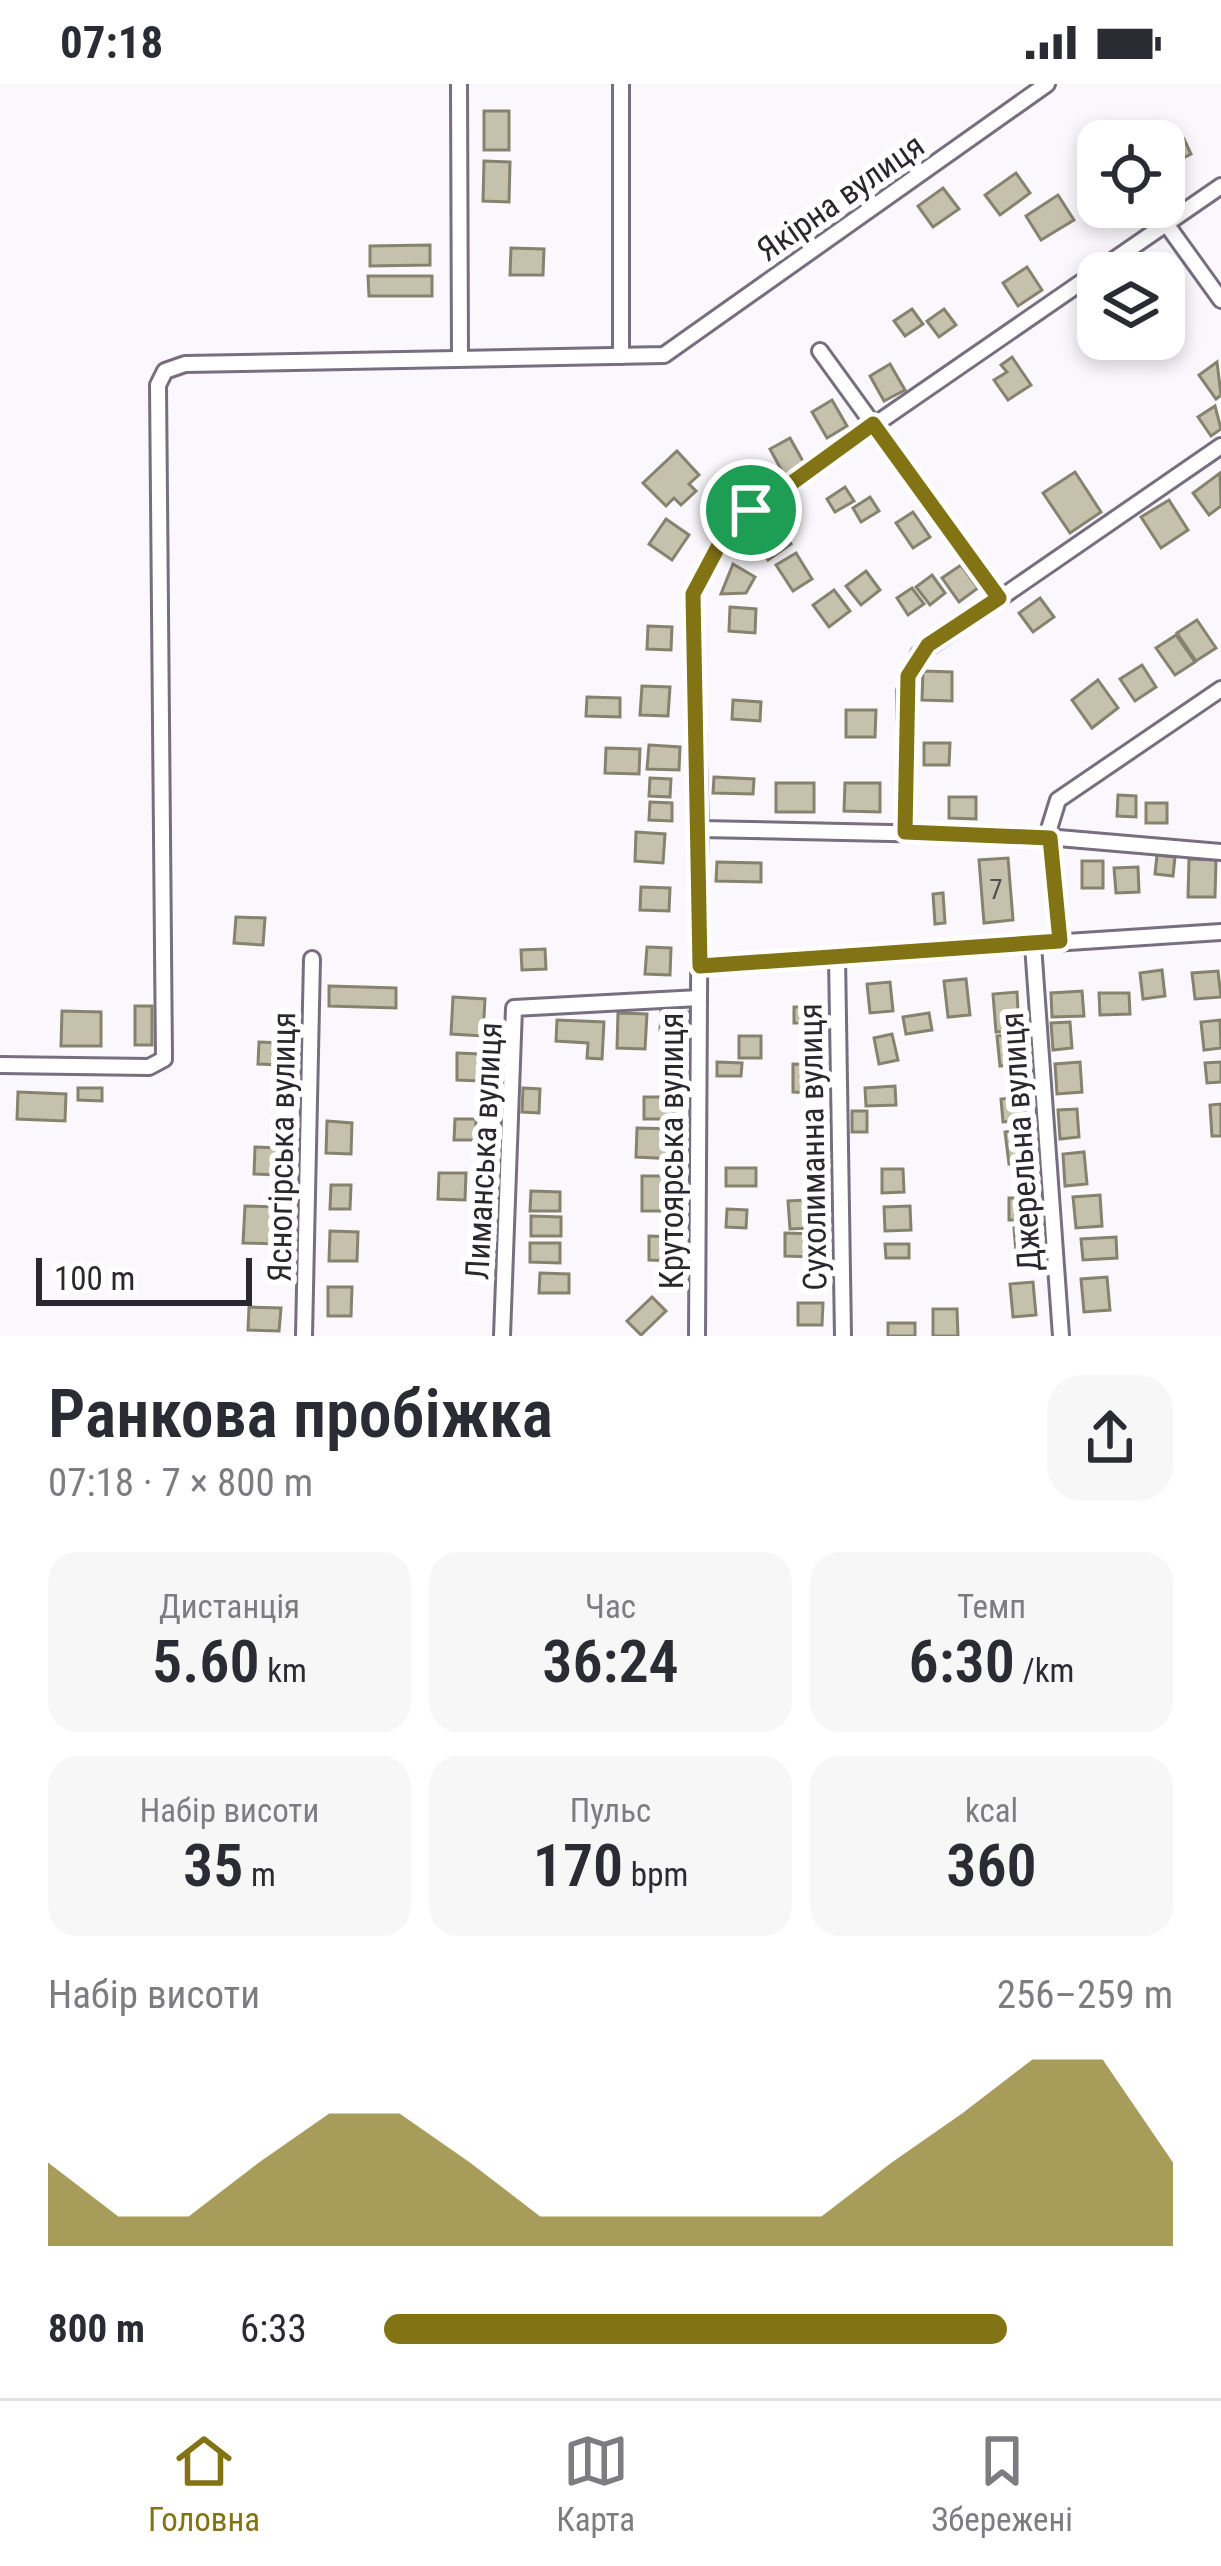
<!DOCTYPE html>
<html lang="uk">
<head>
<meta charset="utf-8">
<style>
	body { margin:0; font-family:"Roboto Condensed",sans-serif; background:#f7f7f7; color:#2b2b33; height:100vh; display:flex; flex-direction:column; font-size:45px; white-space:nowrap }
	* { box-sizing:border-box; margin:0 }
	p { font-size:39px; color:#7c7c81 }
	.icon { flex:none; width:66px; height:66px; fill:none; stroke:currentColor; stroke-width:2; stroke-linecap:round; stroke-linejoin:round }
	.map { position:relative; height:1252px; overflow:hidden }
	.drawer { display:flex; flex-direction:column; background:#fff; flex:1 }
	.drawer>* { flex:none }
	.fabs { position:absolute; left:1077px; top:36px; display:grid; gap:24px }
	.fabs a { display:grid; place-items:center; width:108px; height:108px; border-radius:24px; background:#fff; box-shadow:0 6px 18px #0003; font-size:60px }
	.scale { position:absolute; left:36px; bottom:30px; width:216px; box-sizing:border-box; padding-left:12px; border:6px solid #2b272f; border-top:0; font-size:33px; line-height:42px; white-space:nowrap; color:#2b272f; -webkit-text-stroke:9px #fff; paint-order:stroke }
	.pin { position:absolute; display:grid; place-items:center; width:102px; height:102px; color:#fff; margin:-51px; border:6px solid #fff; border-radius:50%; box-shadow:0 3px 12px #0007 }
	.round { display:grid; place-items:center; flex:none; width:126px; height:126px; border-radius:36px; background:#f7f7f7 }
	.head { display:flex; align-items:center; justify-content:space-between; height:204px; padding:0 48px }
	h1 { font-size:66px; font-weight:600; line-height:90px }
	.metrics { display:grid; grid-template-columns:repeat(3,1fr); gap:18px; height:204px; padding:12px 48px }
	.metrics div { display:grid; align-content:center; border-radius:30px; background:#f7f7f7; text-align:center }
	.metrics b { font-size:60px; font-weight:600 }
	.metrics small { font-size:33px; font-weight:400 }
	.metrics p { font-size:33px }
	.chart { height:336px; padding:24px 48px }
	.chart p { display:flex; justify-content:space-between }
	.chart svg { width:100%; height:216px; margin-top:12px; fill:#827315; opacity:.7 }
	ul { padding:0 48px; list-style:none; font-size:39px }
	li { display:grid; grid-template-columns:192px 144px 1fr; align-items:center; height:90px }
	li i { height:30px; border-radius:15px; background:#827315 }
	.status { display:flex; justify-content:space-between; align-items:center; height:84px; padding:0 60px; background:#fff; direction:ltr }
	.status svg { height:33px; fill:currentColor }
	.dock { display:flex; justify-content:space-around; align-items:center; height:168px; border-top:3px solid #e1e1e2; background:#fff; font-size:33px; color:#7c7c81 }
	.dock a { display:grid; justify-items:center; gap:6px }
	.dock .on { color:#827315 }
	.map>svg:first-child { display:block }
	.building { fill:#c5c1ac; stroke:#85826e; stroke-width:3 }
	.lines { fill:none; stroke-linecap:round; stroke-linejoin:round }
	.minor-casing { stroke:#776e7f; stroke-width:20 }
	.minor { stroke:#fff; stroke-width:14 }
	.route-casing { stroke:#fff; stroke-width:24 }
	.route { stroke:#827315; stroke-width:15 }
	.labels { text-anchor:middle; stroke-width:12; stroke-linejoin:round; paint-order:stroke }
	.number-label { font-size:27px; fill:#524e4e }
	.street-label { font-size:33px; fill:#2b272f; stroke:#fff }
</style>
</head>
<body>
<div class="status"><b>07:18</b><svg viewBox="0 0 49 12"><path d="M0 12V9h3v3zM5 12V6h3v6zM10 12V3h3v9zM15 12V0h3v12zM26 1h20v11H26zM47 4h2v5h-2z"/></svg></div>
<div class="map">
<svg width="1221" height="1252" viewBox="0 0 1221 1252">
	<rect width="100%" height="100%" fill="#faf8fc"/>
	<g class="building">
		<rect x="484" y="27" width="25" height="39"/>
		<path d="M 1184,55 L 1191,70 L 1171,80 L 1164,65 Z"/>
		<path d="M 484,77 L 510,78 L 509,118 L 483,117 Z"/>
		<path d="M 1016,89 L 1030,109 L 1000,131 L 985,111 Z"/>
		<path d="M 943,104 L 959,125 L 933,143 L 918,122 Z"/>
		<path d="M 1058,111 L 1074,136 L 1041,156 L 1026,132 Z"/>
		<path d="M 1101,123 L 1136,123 L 1112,140 Z"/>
		<path d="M 430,161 L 430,181 L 370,182 L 370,162 Z"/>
		<path d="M 511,164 L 544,165 L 543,191 L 510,191 Z"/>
		<path d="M 1027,183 L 1042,206 L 1018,222 L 1003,199 Z"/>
		<path d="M 368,192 L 432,192 L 432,212 L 369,212 Z"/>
		<path d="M 912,225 L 923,240 L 905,252 L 894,237 Z"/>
		<path d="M 944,225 L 956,241 L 939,253 L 927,237 Z"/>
		<path d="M 1012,273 L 1031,301 L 1008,316 L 994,296 L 1007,288 L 1001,281 Z"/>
		<path d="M 1217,278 L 1221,311 L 1216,315 L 1199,291 Z"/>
		<path d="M 890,280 L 905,306 L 884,317 L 870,292 Z"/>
		<path d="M 832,316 L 847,342 L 827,354 L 812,328 Z"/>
		<path d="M 1215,322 L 1221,345 L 1211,352 L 1198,333 Z"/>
		<path d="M 790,354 L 804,379 L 784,391 L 770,365 Z"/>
		<path d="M 677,367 L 699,391 L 689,400 L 696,407 L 681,421 L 674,414 L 666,422 L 643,399 Z"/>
		<path d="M 740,378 L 752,395 L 738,405 L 726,388 Z"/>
		<path d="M 1075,388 L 1101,428 L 1070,449 L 1043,409 Z"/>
		<path d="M 1220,389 L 1221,422 L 1209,431 L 1193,409 Z"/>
		<path d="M 845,403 L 854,417 L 835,428 L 827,415 Z"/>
		<path d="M 870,413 L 879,427 L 861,438 L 853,424 Z"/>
		<path d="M 1169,416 L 1188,446 L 1161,464 L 1141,433 Z"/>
		<path d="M 913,428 L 930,453 L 913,464 L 896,439 Z"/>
		<path d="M 666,435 L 689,451 L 672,476 L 649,460 Z"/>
		<path d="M 777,441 L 791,460 L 768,476 L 754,457 Z"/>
		<path d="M 796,469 L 812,495 L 793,507 L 776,481 Z"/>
		<path d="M 733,480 L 755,493 L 746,509 L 721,510 Z"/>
		<path d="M 961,481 L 978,504 L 959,518 L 942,494 Z"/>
		<path d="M 866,487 L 880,506 L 861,521 L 846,502 Z"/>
		<path d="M 932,491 L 945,509 L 930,521 L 916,503 Z"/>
		<path d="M 912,504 L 924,520 L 908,531 L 897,514 Z"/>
		<path d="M 834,506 L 850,527 L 829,543 L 813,521 Z"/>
		<path d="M 1040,514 L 1054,533 L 1033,548 L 1019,529 Z"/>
		<path d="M 730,523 L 756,525 L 755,549 L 729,547 Z"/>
		<path d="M 1197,536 L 1216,564 L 1196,577 L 1177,549 Z"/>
		<path d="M 648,542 L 672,543 L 671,566 L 647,565 Z"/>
		<path d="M 1176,551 L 1195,578 L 1175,591 L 1156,564 Z"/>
		<path d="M 1142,581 L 1156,603 L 1135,617 L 1120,595 Z"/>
		<path d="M 923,587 L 952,588 L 952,617 L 922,616 Z"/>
		<path d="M 1098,596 L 1118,624 L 1092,644 L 1072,616 Z"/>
		<path d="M 642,602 L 670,603 L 668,632 L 640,631 Z"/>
		<path d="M 587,613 L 620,614 L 620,633 L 586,632 Z"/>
		<path d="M 733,616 L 761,618 L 760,637 L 732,635 Z"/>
		<path d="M 846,626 L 876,626 L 875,653 L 846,653 Z"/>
		<path d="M 924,659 L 950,659 L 949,681 L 924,681 Z"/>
		<path d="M 649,661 L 680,663 L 679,686 L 647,685 Z"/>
		<path d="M 606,664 L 640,665 L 639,690 L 605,689 Z"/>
		<path d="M 714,693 L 754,695 L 753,710 L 713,709 Z"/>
		<path d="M 650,694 L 671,695 L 670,713 L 649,712 Z"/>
		<rect x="776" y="699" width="38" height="29"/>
		<path d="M 845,699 L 880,699 L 880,728 L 844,727 Z"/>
		<path d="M 1118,711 L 1136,712 L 1136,733 L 1117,732 Z"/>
		<path d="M 949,713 L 976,713 L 976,735 L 949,734 Z"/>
		<path d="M 650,718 L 672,719 L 672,737 L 649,736 Z"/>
		<rect x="1146" y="719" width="21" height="20"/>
		<path d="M 636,748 L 665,750 L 663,779 L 635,777 Z"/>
		<path d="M 1157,771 L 1175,773 L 1173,792 L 1155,790 Z"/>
		<path d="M 1008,774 L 1013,836 L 984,839 L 979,776 Z"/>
		<path d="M 1189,775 L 1216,776 L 1215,813 L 1188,813 Z"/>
		<rect x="1082" y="777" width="21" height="27"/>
		<path d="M 717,778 L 761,779 L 761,798 L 716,797 Z"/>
		<path d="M 1138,783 L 1139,808 L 1116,809 L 1114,784 Z"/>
		<path d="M 641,803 L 670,804 L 669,827 L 640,826 Z"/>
		<path d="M 943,809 L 945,839 L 935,840 L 933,810 Z"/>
		<path d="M 236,833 L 265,834 L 263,861 L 234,859 Z"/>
		<path d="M 647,863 L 671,864 L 670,891 L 645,890 Z"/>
		<path d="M 545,865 L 546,885 L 522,886 L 521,866 Z"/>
		<path d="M 1162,886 L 1165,912 L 1143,915 L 1140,889 Z"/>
		<path d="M 1218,887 L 1221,913 L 1195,915 L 1192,889 Z"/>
		<path d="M 966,895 L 970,931 L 948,933 L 944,897 Z"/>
		<path d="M 890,898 L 893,927 L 870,929 L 867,900 Z"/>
		<path d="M 329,902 L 396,904 L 396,924 L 329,922 Z"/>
		<path d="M 1082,907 L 1084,932 L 1052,933 L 1051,909 Z"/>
		<path d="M 1017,908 L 1019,946 L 996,948 L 993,910 Z"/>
		<path d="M 1099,909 L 1129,909 L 1130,930 L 1100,931 Z"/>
		<path d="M 453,913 L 485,915 L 483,952 L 451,950 Z"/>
		<rect x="135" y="922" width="17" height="39"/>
		<rect x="794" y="923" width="17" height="16"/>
		<path d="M 62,927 L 101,928 L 101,962 L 61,962 Z"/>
		<path d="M 661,927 L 688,928 L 687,947 L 660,946 Z"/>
		<path d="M 618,929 L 647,930 L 645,965 L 617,964 Z"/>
		<path d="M 929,929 L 932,946 L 906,950 L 903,933 Z"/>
		<path d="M 557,936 L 604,938 L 602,975 L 587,974 L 588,959 L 556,957 Z"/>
		<path d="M 1220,936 L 1221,964 L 1204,966 L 1201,938 Z"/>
		<path d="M 1070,938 L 1072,964 L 1053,966 L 1051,939 Z"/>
		<path d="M 1019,949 L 1022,980 L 1000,982 L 997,952 Z"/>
		<path d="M 892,950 L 898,976 L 879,980 L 874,954 Z"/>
		<rect x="739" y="952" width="22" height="22"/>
		<path d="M 259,958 L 281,959 L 280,981 L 258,980 Z"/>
		<path d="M 457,969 L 481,970 L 480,997 L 457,996 Z"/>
		<path d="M 717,978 L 742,979 L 741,992 L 717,992 Z"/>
		<path d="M 1080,978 L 1082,1008 L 1057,1010 L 1055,980 Z"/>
		<path d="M 1221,978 L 1221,998 L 1207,999 L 1205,979 Z"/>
		<path d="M 793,980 L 816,981 L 815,1009 L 793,1008 Z"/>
		<path d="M 895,1002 L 896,1021 L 866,1022 L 865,1004 Z"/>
		<path d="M 78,1004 L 102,1004 L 102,1017 L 78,1016 Z"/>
		<path d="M 523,1004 L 540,1005 L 539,1029 L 522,1028 Z"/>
		<path d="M 18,1008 L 66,1010 L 65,1037 L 17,1035 Z"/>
		<rect x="644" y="1013" width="30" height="22"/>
		<path d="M 1024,1013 L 1026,1036 L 1003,1038 L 1001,1015 Z"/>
		<path d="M 1221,1020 L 1221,1052 L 1212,1052 L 1210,1021 Z"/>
		<path d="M 1077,1025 L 1079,1053 L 1060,1055 L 1058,1026 Z"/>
		<rect x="852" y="1027" width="15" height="21"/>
		<path d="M 455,1035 L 476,1035 L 475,1056 L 454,1056 Z"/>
		<path d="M 327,1037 L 352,1039 L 351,1070 L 326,1069 Z"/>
		<path d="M 637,1044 L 677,1045 L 676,1075 L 636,1073 Z"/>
		<path d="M 1027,1045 L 1031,1077 L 1009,1080 L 1005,1048 Z"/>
		<path d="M 255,1063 L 279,1064 L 278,1091 L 254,1090 Z"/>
		<path d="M 1084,1068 L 1087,1100 L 1065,1102 L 1063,1070 Z"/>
		<rect x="726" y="1084" width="30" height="18"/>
		<path d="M 882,1085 L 903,1085 L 904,1108 L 882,1109 Z"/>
		<path d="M 806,1088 L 827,1088 L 827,1114 L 806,1115 Z"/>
		<path d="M 439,1089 L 466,1089 L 465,1116 L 438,1115 Z"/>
		<rect x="642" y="1092" width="29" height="35"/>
		<path d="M 331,1101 L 351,1101 L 350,1125 L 330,1125 Z"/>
		<path d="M 531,1107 L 560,1108 L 560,1127 L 530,1127 Z"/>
		<path d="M 1100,1111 L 1102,1142 L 1076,1144 L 1073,1113 Z"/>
		<rect x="1009" y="1114" width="24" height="22"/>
		<path d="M 808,1116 L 810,1144 L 790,1145 L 788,1117 Z"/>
		<path d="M 245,1122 L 280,1123 L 279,1160 L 243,1159 Z"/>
		<path d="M 910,1122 L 911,1146 L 885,1147 L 884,1123 Z"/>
		<path d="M 727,1125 L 747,1126 L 746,1144 L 726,1143 Z"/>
		<path d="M 531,1132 L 561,1133 L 561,1152 L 531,1152 Z"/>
		<path d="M 1037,1142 L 1039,1180 L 1017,1181 L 1014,1144 Z"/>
		<path d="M 330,1147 L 358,1148 L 357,1177 L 329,1177 Z"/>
		<path d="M 785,1149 L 814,1150 L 814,1173 L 785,1172 Z"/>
		<path d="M 649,1152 L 675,1153 L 674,1177 L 649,1176 Z"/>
		<path d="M 1116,1153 L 1117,1174 L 1083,1176 L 1081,1155 Z"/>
		<path d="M 530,1159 L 560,1159 L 560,1179 L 530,1178 Z"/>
		<path d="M 885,1160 L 909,1160 L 909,1174 L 886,1174 Z"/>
		<path d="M 540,1189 L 569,1190 L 569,1209 L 539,1209 Z"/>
		<path d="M 1107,1193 L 1110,1226 L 1084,1228 L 1081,1195 Z"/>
		<path d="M 1033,1198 L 1036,1231 L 1013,1233 L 1010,1200 Z"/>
		<path d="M 328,1203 L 352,1203 L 351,1232 L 328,1232 Z"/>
		<path d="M 652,1213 L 666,1227 L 641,1251 L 627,1237 Z"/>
		<path d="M 798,1219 L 823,1219 L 822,1241 L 798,1241 Z"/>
		<path d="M 249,1223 L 281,1224 L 279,1247 L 248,1246 Z"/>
		<path d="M 933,1225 L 957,1225 L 958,1252 L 933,1252 Z"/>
		<rect x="888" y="1239" width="27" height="13"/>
	</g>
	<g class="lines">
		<g class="minor-casing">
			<g id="minor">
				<path d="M 459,0 L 460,272"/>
				<path d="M 1167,141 L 1221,216"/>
				<path d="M 820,267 L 999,514"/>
				<path d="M 621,272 L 621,0"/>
				<path d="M 700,745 L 1035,752 L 1221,768"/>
				<path d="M 905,748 L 905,607 L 919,570 L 1221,362"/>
				<path d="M 1060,857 L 1049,745 L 1058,716 L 1221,605"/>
				<path d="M 1033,861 L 1061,1252"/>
				<path d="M 837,872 L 843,1252"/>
				<path d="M 700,882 L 1221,848"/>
				<path d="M 0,981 L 149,983 L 164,975 L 158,301 L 165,287 L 185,280 L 664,271 L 1047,0"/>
				<path d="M 304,1252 L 312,875"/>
				<path d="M 502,1252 L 514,924 L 699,914"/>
				<path d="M 697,1252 L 700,745 L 693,510 C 708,475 722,451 751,426 L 1221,102"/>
			</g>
		</g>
		<use href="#minor" class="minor"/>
	</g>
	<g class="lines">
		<g class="route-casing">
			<path id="route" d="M 873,340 L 999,514 L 928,561 L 908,592 L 905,748 L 1050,754 L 1060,857 L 700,882 L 693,510 L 727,446 Z"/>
		</g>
		<use href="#route" class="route"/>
	</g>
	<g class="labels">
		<g class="number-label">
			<text x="996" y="815">7</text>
		</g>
		<g class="street-label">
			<text transform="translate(840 113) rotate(-35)" y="12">Якірна вулиця</text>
			<text transform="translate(1020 1058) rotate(-94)" y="12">Джерельна вулиця</text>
			<text transform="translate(281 1063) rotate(-89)" y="12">Ясногірська вулиця</text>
			<text transform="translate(812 1063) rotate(-91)" y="12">Сухолиманна вулиця</text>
			<text transform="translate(483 1067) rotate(-87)" y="12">Лиманська вулиця</text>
			<text transform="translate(671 1067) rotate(-90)" y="12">Крутоярська вулиця</text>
		</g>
	</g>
</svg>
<div class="fabs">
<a><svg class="icon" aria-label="locate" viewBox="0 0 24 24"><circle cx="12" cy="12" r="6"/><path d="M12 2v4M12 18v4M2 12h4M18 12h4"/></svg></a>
<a><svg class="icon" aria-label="layers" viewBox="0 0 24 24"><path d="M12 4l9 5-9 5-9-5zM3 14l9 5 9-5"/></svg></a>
</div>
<div class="scale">100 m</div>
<div class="pin" style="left:751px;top:426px;background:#1e9e55"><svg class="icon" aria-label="arrive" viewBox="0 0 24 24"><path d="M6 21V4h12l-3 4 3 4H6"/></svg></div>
</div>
<section class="drawer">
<div class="head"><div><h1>Ранкова пробіжка</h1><p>07:18 · 7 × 800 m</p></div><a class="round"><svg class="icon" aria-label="share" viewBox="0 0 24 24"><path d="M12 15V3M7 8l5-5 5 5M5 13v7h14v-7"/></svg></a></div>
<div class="metrics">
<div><p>Дистанція</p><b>5.60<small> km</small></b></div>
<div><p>Час</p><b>36:24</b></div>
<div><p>Темп</p><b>6:30<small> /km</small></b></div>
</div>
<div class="metrics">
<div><p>Набір висоти</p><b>35<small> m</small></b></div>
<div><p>Пульс</p><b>170<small> bpm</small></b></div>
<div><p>kcal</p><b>360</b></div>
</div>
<div class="chart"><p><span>Набір висоти</span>256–259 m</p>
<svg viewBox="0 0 160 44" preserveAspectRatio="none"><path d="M0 44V27L10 38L20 38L30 27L40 17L50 17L60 27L70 38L80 38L90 38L100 38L110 38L120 27L130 17L140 6L150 6L160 27V44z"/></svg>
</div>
<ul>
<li><b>800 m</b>6:33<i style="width:79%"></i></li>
</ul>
</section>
<nav class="dock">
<a class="on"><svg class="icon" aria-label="home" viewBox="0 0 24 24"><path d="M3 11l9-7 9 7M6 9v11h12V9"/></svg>Головна</a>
<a><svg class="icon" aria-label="map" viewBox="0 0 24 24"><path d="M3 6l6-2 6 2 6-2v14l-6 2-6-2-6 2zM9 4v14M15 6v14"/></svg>Карта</a>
<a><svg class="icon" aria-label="saved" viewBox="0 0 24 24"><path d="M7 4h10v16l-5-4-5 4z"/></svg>Збережені</a>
</nav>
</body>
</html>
